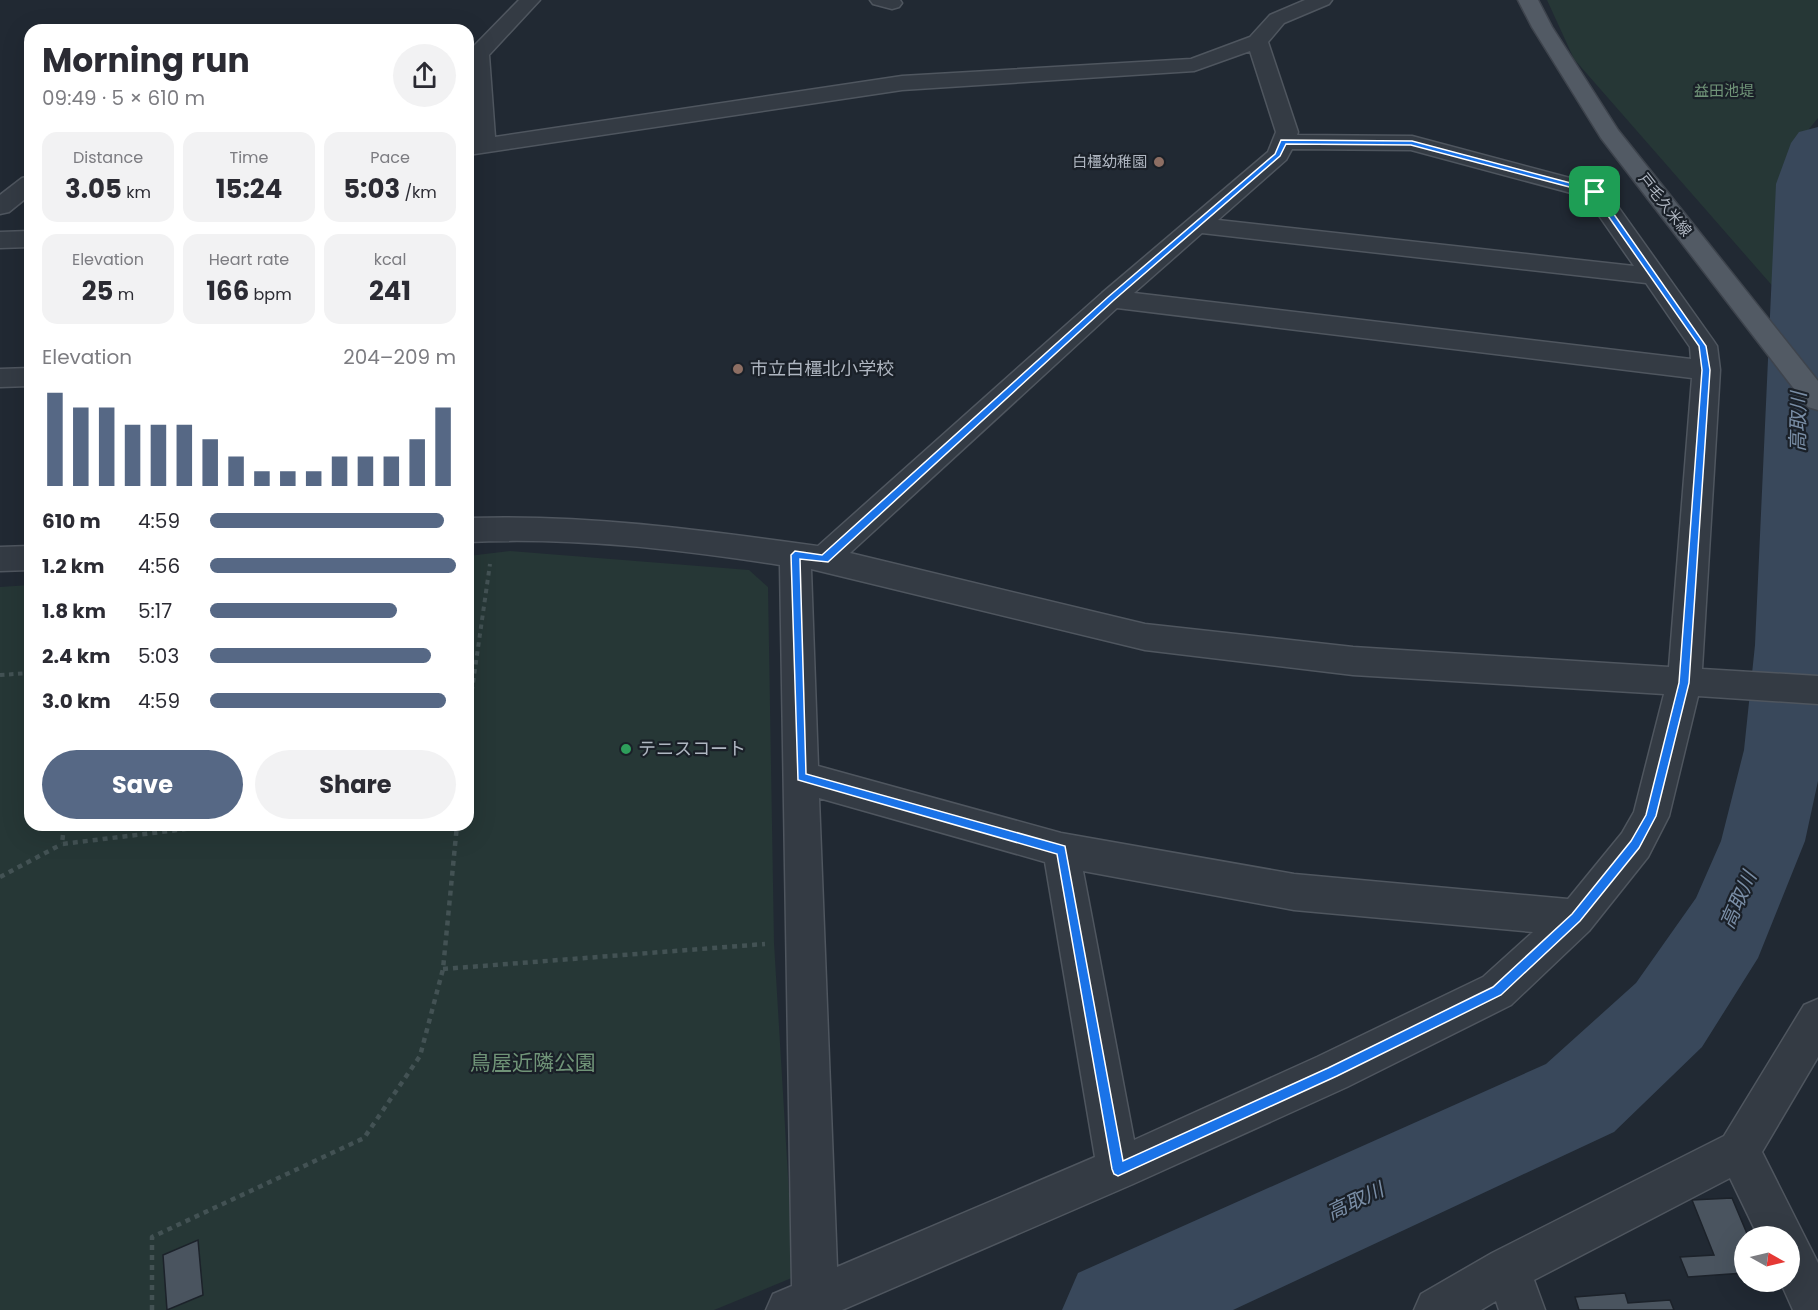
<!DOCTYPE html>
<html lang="en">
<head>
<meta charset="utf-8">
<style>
	body { margin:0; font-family:Poppins,"Noto Sans JP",sans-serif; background:#f2f2f3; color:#2b2b33; height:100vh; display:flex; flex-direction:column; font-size:22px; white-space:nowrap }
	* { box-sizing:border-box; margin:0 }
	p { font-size:20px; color:#7c7c81 }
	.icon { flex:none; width:33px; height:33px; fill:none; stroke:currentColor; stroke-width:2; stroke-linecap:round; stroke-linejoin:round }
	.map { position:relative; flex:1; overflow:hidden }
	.drawer { position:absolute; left:24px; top:24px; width:450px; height:807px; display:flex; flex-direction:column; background:#fff; border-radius:18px; box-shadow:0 6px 24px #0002 }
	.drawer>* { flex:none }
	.needle { width:39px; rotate:98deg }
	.controls { position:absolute; left:1734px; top:1226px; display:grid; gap:12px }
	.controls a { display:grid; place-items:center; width:66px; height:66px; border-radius:50%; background:#fff; box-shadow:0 6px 24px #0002; font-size:30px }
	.pin { position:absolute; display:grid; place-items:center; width:51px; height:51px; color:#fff; margin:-26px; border-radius:12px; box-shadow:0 3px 9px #0006 }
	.round { display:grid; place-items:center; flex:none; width:63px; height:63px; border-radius:32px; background:#f2f2f3 }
	.head { display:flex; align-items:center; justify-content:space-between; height:102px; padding:0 18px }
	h1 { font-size:33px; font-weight:700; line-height:45px }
	.stats { display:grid; grid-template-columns:repeat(3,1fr); gap:9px; height:102px; padding:6px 18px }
	.stats div { display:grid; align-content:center; border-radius:15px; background:#f2f2f3; text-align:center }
	.stats b { font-size:26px; font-weight:700 }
	.stats small { font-size:16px; font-weight:400 }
	.stats p { font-size:16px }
	.chart { height:168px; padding:12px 18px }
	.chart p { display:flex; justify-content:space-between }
	.chart svg { width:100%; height:108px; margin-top:6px; stroke:#566885; stroke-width:6 }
	.button { display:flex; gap:12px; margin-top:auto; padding:12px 18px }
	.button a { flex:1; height:69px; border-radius:36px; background:#566885; color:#fff; font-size:24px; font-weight:700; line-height:69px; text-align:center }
	.button a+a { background:#f2f2f3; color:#2b2b33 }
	ul { padding:0 18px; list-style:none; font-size:20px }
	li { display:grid; grid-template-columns:96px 72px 1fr; align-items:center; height:45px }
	li i { height:15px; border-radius:8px; background:#566885 }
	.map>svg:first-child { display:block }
	.green { fill:#263736 }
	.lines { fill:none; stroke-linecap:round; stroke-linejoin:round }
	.river { fill:#39485b; fill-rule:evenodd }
	.building { fill:#4a545f; stroke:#1c222a; stroke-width:1.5 }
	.minor-casing { stroke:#4f565f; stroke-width:3 }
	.major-casing { stroke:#3e444d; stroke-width:3 }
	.path-far1 { stroke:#435254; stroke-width:4; stroke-dasharray:4.5 4.5; stroke-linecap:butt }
	.path { stroke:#435254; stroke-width:4.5; stroke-dasharray:5 5; stroke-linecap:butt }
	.minor { fill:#343b44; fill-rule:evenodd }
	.major { fill:#525a64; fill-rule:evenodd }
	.route { fill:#1a73e8; stroke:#fff; stroke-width:1.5; fill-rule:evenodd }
	.education-dot { fill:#8d6e63; stroke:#1a2028; stroke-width:2 }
	.leisure-dot { fill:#2e9e5b; stroke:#1a2028; stroke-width:2 }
	.labels { text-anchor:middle; stroke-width:4.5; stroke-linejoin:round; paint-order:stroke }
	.far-park-label { font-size:15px; fill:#709478; stroke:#1a2028 }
	.far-poi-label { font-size:15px; fill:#afb6c1; stroke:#1a2028; text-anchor:end }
	.far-street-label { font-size:15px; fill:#afb6c1; stroke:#1a2028 }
	.poi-label { font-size:18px; fill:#afb6c1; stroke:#1a2028; text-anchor:start }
	.water-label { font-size:20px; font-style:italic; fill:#7a8ea6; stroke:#1a2028 }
	.near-park-label { font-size:21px; fill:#709478; stroke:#1a2028 }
</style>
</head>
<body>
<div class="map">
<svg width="1818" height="1310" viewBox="0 0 1818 1310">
	<rect width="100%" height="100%" fill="#212933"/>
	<g class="green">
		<path d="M 1547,0 L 1818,0 L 1818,118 L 1800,140 L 1788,178 L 1774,237 L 1776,290 L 1574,59 Z"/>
		<path d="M 510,551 L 749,570 L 768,587 L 774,943 L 794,1277 L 714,1310 L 0,1310 L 0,587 L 30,585 L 30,825 L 468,825 L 468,556 Z"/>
	</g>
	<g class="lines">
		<path class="river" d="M 1818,127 L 1818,781 L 1805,841 L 1758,958 L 1702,1047 L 1614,1132 L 1233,1310 L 1062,1310 L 1078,1273 L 1546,1064 L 1636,983 L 1696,898 L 1721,841 L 1744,750 L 1755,645 L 1776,184 L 1791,143 L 1799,132 Z"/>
	</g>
	<g class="building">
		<path d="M 1732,1198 L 1748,1236 L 1744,1236 L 1744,1273 L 1688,1277 L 1680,1257 L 1714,1255 L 1692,1200 Z"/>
		<path d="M 198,1240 L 203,1295 L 167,1310 L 163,1255 Z"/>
		<path d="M 1625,1293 L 1628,1303 L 1670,1300 L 1674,1310 L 1579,1310 L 1575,1297 Z"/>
	</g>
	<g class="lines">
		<g class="minor-casing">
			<g id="minor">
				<path d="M 519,0 L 540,0 L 489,55 L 495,137 L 902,76 L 1191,59 L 1250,37 L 1270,15 L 1305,0 L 1332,0 L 1329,4 L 1284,23 L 1268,42 L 1298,132 L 1297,135 L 1412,136 L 1604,187 L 1713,340 L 1717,346 L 1720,370 L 1702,669 L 1818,676 L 1818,704 L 1698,696 L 1669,816 L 1648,857 L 1589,931 L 1511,1005 L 1347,1087 L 1133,1184 L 842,1310 L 766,1310 L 773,1294 L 792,1286 L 780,565 C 676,549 573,537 468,542 L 468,518 C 586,514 701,530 818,546 L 1102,293 L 1268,152 L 1276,132 L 1250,51 L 1194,71 L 902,90 L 468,155 L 468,141 L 472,140 L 468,49 L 472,48 ZM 1292,149 L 1411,150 L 1586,197 L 1634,266 L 1218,220 L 1286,160 ZM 1202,233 L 1646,283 L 1690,347 L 1691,359 L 1134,293 ZM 1117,308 L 1692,378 L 1669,667 L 1353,647 L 1145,624 L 850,553 ZM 811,569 L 1145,650 L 1353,675 L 1664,694 L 1634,812 L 1622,833 L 1568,899 L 1294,874 L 1061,833 L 818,766 ZM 819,798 L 1045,862 L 1095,1157 L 837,1267 ZM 1083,871 L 1294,910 L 1533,932 L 1483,977 L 1317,1057 L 1134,1140 Z"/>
				<path d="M 870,0 L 900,0 L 902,3 L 899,7 L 892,9 L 873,4 Z"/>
				<path d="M 30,176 L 30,195 L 9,212 L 0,214 L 0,195 L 22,178 Z"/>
				<path d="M 30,231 L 30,247 L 0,248 L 0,232 Z"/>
				<path d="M 30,368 L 30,386 L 0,387 L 0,369 Z"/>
				<path d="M 30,546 L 30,570 L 0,571 L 0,547 Z"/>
				<path d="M 1818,999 L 1818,1057 L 1762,1152 L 1818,1263 L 1818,1310 L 1793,1310 L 1780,1281 L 1790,1281 L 1790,1236 L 1758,1236 L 1730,1178 L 1534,1280 L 1545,1310 L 1499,1310 L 1496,1301 L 1481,1310 L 1414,1310 L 1421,1294 L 1492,1253 L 1724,1136 L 1804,1005 Z"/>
			</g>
		</g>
		<g class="major-casing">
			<path id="major" d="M 1518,0 L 1538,0 L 1552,27 L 1618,130 L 1818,381 L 1818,410 L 1808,407 L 1601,138 L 1532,27 Z"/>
		</g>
		<g class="path-far1">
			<path d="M 0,675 L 30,673"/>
			<path d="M 468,718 L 490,564"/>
		</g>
		<g class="path">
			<path d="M 64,825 L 62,844 L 219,825"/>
			<path d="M 0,877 L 62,844"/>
			<path d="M 443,969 L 765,944"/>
			<path d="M 152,1310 L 152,1237 L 364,1138 L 420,1056 L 443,969 L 457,825"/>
		</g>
		<use href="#minor" class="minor"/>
		<use href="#major" class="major"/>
	</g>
	<path class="route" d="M 1281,140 L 1412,141 L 1597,190 L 1706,346 L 1710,370 L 1689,683 L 1656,816 L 1639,848 L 1580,921 L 1501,995 L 1337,1076 L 1118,1176 L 1114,1174 L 1112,1169 L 1057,854 L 798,780 L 791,555 L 795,551 L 822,555 L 1108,297 L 1275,154 ZM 1286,144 L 1411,145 L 1592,193 L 1699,346 L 1702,370 L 1679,683 L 1646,815 L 1631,841 L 1572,914 L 1493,987 L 1328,1068 L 1123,1161 L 1065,846 L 806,774 L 800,559 L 828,562 L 1114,300 L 1280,156 Z"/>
	<g class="education-dot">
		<circle cx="1159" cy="162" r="6"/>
		<circle cx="738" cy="369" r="6"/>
	</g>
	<circle class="leisure-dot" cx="626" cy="749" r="6"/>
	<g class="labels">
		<g class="far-park-label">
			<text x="1724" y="96">益田池堤</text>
		</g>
		<g class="far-poi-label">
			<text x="1147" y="167">白橿幼稚園</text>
		</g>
		<g class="far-street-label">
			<text transform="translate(1665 205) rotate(52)" y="5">戸毛久米線</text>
		</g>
		<g class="poi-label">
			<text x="750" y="375">市立白橿北小学校</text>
			<text x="638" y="755">テニスコート</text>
		</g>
		<g class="water-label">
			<text transform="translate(1798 422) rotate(-89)" y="7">高取川</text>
			<text transform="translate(1738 900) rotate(-66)" y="7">高取川</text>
			<text transform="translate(1355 1201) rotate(-25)" y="7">高取川</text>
		</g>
		<g class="near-park-label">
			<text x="533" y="1070">鳥屋近隣公園</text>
		</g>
	</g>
</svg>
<div class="controls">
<a><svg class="needle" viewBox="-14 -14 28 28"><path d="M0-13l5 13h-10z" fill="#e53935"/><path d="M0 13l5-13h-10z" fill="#7c7c81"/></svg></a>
</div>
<div class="pin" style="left:1595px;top:192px;background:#1e9e55"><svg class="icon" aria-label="arrive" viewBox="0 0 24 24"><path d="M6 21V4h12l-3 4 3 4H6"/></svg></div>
<section class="drawer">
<div class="head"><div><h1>Morning run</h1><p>09:49 · 5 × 610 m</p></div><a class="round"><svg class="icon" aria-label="share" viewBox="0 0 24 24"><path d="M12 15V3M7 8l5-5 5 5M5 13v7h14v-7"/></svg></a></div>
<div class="stats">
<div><p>Distance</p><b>3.05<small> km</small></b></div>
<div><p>Time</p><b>15:24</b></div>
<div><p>Pace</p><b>5:03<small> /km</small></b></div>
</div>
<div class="stats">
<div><p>Elevation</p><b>25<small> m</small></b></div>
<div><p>Heart rate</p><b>166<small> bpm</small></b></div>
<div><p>kcal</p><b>241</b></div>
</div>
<div class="chart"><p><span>Elevation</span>204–209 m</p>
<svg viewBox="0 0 160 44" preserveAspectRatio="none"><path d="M5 44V6M15 44V12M25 44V12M35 44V19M45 44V19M55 44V19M65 44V25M75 44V32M85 44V38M95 44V38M105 44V38M115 44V32M125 44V32M135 44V32M145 44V25M155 44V12"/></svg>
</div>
<ul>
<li><b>610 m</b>4:59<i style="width:95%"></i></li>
<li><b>1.2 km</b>4:56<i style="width:100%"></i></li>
<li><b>1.8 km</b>5:17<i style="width:76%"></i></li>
<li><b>2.4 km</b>5:03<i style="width:90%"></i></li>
<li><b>3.0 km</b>4:59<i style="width:96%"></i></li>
</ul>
<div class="button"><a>Save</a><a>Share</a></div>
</section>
</div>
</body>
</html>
